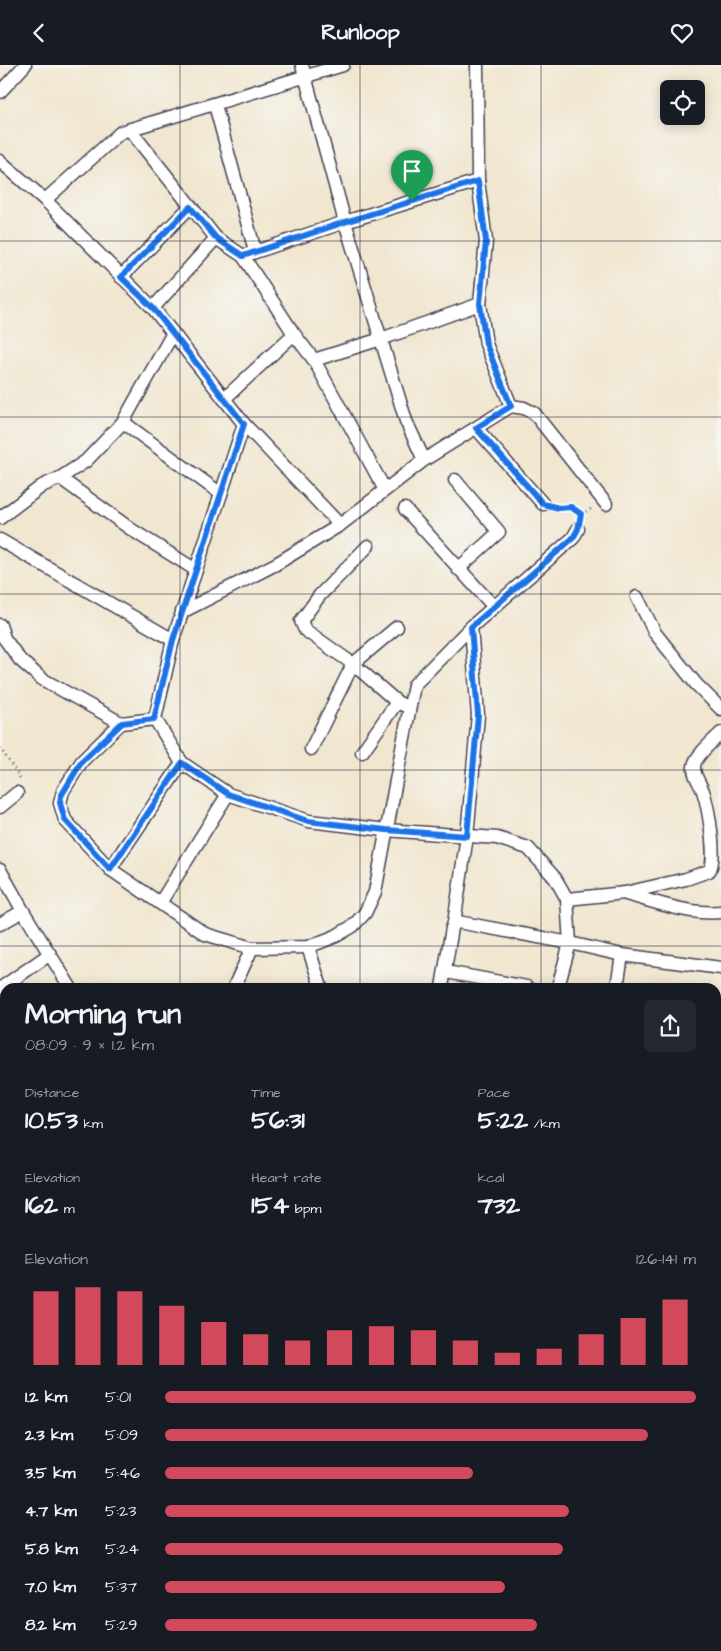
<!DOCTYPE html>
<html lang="en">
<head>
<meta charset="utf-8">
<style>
	body { margin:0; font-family:"Architects Daughter",sans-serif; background:#242831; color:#f1f3f6; height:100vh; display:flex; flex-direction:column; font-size:19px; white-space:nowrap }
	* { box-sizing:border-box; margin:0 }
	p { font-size:16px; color:#9ea1a6 }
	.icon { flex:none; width:28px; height:28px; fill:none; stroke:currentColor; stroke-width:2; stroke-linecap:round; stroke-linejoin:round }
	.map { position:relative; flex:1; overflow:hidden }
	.drawer { position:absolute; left:0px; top:918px; width:721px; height:669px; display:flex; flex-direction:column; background:#171b24; border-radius:15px 15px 0 0; box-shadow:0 2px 12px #0003 }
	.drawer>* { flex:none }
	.fabs { position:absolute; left:660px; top:15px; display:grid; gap:10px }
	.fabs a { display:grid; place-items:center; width:45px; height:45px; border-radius:8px; background:#171b24; box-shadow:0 2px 12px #0003; font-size:25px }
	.pin { position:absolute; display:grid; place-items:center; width:42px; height:42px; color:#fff; margin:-51px -21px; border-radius:50% 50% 50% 0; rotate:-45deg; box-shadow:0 0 5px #0007 }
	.pin .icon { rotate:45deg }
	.round { display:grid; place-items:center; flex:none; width:52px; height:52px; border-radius:8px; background:#242831 }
	.overview { display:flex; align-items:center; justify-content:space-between; height:85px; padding:0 25px }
	h1 { font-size:28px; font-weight:800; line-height:38px }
	.stats { display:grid; grid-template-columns:repeat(3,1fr); gap:8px; height:85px; padding:5px 25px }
	.stats div { display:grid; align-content:center }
	.stats b { font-size:25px; font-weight:800 }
	.stats small { font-size:14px; font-weight:400 }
	.stats p { font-size:14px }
	.chart { height:140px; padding:10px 25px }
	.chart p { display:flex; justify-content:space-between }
	.chart svg { width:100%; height:90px; margin-top:5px; stroke:#d1495b; stroke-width:6 }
	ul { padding:0 25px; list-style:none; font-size:16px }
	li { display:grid; grid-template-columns:80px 60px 1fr; align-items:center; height:38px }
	li i { height:12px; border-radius:6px; background:#d1495b }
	header { display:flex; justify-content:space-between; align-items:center; height:65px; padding:0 25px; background:#171b24; font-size:22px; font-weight:800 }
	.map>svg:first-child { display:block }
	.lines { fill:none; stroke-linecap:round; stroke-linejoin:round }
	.canal { stroke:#6cade0; stroke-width:14 }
	.street-casing { stroke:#413f51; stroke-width:15 }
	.path { stroke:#413f51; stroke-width:2.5; stroke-dasharray:1 4; stroke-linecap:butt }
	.street { stroke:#fff; stroke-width:12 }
	.route-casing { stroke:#fff; stroke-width:10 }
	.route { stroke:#1a73e8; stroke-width:6 }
	.grid { fill:none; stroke:#22223b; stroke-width:1; stroke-opacity:0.55 }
</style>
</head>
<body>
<header><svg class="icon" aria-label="back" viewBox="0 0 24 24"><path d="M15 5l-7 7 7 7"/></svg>Runloop<svg class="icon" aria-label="heart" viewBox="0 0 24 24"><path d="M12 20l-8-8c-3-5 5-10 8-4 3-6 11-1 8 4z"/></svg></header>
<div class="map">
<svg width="721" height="1586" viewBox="0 0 721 1586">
	<rect width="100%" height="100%" fill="#f6f6f2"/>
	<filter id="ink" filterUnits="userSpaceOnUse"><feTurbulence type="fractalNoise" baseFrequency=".02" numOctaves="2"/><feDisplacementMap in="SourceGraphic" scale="10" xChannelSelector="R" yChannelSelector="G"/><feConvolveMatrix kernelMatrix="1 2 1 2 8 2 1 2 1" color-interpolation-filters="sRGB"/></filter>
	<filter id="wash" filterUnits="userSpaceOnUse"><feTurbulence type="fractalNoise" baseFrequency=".0096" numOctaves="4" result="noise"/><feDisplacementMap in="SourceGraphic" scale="20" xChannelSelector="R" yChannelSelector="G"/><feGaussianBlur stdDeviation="1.12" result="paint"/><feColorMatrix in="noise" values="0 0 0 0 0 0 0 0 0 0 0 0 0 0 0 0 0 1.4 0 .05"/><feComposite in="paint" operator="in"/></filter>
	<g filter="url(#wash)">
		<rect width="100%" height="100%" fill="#f1e6cf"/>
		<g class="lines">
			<g class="canal">
				<path d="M 0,955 L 5,963"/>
				<path d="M 304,1581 L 307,1586"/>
			</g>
		</g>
	</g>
	<g filter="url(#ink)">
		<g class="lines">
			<g class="street-casing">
				<g id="street">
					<path d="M 302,0 L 345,157 L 406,356 L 424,395"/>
					<path d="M 0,27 L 25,0"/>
					<path d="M 215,40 L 255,186"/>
					<path d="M 130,65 L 216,173 L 243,191 L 294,269 L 314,295 L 385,425"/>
					<path d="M 0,96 L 45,135 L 153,243 L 244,359 L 173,575 L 155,654 L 182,698 L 228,729 L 309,756 L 386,765 L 497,773 L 528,783 L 555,813 L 567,834 L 570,878 L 558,922"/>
					<path d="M 45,135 L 121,67 L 343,0"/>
					<path d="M 243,191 L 345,157 L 478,116"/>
					<path d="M 121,212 L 190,142"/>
					<path d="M 153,243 L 216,173"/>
					<path d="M 314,295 L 381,274 L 480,239"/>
					<path d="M 224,334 L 294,269"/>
					<path d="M 511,341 L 524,343 L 534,348 L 606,439"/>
					<path d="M 123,357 L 221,429"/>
					<path d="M 244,359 L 340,460"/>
					<path d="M 476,363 L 543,439"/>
					<path d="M 60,413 L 132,465 L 196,505"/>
					<path d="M 455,415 L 499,467 L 458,504"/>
					<path d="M 405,444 L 494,542"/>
					<path d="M 0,453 L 42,421 L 60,413 L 86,396 L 123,357 L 173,268"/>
					<path d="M 0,475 L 173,575"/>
					<path d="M 368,481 L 320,530 L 301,556 L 305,565 L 353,599 L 397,637"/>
					<path d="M 637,532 L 655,568 L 696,619 L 721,644"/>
					<path d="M 182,547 L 276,499 L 340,460 L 424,395 L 511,341 L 486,279 L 480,239 L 486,176 L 478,116 L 477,0"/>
					<path d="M 0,560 L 4,573 L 20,595 L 42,614 L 121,658 L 155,654"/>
					<path d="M 121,658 L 82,696 L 63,726 L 60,738 L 65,755 L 110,804 L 205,869 L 252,883 L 308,882 L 336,871 L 353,861 L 365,848 L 375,827 L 414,620 L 471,562 L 573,473 L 578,464"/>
					<path d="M 311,684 L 353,599 L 397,562"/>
					<path d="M 362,687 L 397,637 L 403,640"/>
					<path d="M 0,742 L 17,728"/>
					<path d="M 110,804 L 182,698"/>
					<path d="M 0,805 L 23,846 L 70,922"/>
					<path d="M 626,829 C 656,837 689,850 721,847"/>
					<path d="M 567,834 L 625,828 L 686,814 L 709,806 C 718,795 708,741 703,726 C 700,718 693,710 694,701 C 695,691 714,675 721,668"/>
					<path d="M 160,838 L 228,729"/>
					<path d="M 454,858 L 467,771 L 478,650 L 471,562"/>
					<path d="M 0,859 L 23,846"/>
					<path d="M 308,882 L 321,922"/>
					<path d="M 446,907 L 527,922"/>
					<path d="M 234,922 L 252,883"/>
					<path d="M 442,922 L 452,863 L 454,858 L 458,857 L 570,878 L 622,890 L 721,903"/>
					<path d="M 617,922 L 622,890"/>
					<path d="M 1,923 L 50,889"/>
					<path d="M 716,954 L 721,955"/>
					<path d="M 0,969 L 5,977"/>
					<path d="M 0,1020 L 5,1019"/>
					<path d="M 0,1069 L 5,1068"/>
					<path d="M 716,1117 L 721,1118"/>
					<path d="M 0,1124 L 5,1123"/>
					<path d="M 0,1170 L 5,1169"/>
					<path d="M 0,1222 L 5,1221"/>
					<path d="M 716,1247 L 721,1244"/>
					<path d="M 0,1272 L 5,1272"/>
					<path d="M 716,1313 L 721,1310"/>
					<path d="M 0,1322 L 5,1322"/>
					<path d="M 0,1369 L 5,1368"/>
					<path d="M 716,1388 L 721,1385"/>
					<path d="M 0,1424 L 5,1424"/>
					<path d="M 716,1465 L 721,1462"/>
					<path d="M 716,1536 L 721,1533"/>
					<path d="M 0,1559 L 4,1586"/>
					<path d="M 54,1581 L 55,1586"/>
					<path d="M 104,1581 L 104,1586"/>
					<path d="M 373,1581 L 376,1586"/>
					<path d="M 505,1581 L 509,1586"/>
					<path d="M 393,1586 L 400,1581"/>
					<path d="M 486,1586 L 493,1581"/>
					<path d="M 541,1586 L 547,1581"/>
					<path d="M 645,1586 L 652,1581"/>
				</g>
			</g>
			<g class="path">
				<path d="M 554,442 L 571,442 L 581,449 L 580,451"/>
				<path d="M 581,449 L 593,443"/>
				<path d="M 0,683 L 19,711 L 20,716"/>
				<path d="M 284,1581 L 287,1586"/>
			</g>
			<use href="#street" class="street"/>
		</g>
	</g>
	<g class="lines" filter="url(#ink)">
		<g class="route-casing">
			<path id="route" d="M 478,116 L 486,176 L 480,239 L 486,279 L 511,341 L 476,363 L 543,439 L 559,443 L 571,442 L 581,449 L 578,464 L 573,473 L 471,562 L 478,650 L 467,771 L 386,765 L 308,756 L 228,729 L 182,698 L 110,804 L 65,755 L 60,738 L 61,731 L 82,696 L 122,658 L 154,654 L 173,575 L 244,359 L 153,243 L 121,212 L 190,142 L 216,173 L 243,191 L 345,157 Z"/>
		</g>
		<use href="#route" class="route"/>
	</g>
	<path class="grid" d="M 180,0 L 180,922M 360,0 L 360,922M 541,0 L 541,922M 0,176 L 721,176M 0,352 L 721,352M 0,529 L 721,529M 0,705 L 721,705M 0,881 L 721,881M 0,1057 L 5,1057M 716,1057 L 721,1057M 0,1234 L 5,1234M 716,1234 L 721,1234M 0,1410 L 5,1410M 716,1410 L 721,1410M 180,1581 L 180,1586M 360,1581 L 360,1586M 541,1581 L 541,1586"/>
</svg>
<div class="fabs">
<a><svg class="icon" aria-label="locate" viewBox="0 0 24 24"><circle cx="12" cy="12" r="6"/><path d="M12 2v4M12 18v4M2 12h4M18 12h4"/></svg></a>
</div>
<div class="pin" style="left:412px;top:136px;background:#1e9e55"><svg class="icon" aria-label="arrive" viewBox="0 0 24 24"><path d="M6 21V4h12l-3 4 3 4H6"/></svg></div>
<section class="drawer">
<div class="overview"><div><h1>Morning run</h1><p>08:09 · 9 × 1.2 km</p></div><a class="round"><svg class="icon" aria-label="share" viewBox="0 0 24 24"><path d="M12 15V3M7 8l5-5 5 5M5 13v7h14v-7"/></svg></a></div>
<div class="stats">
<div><p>Distance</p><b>10.53<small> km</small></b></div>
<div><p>Time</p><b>56:31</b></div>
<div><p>Pace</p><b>5:22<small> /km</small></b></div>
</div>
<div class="stats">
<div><p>Elevation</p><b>162<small> m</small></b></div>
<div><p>Heart rate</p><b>154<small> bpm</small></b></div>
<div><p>kcal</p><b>732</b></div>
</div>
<div class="chart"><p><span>Elevation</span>126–141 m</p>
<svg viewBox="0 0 160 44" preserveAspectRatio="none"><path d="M5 44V8M15 44V6M25 44V8M35 44V15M45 44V23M55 44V29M65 44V32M75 44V27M85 44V25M95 44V27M105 44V32M115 44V38M125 44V36M135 44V29M145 44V21M155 44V12"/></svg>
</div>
<ul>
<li><b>1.2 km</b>5:01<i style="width:100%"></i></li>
<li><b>2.3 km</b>5:09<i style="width:91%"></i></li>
<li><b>3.5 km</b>5:46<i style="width:58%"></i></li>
<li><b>4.7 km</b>5:23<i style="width:76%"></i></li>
<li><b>5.8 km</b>5:24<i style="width:75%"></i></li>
<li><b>7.0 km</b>5:37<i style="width:64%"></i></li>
<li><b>8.2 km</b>5:29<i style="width:70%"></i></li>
</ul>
</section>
</div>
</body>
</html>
